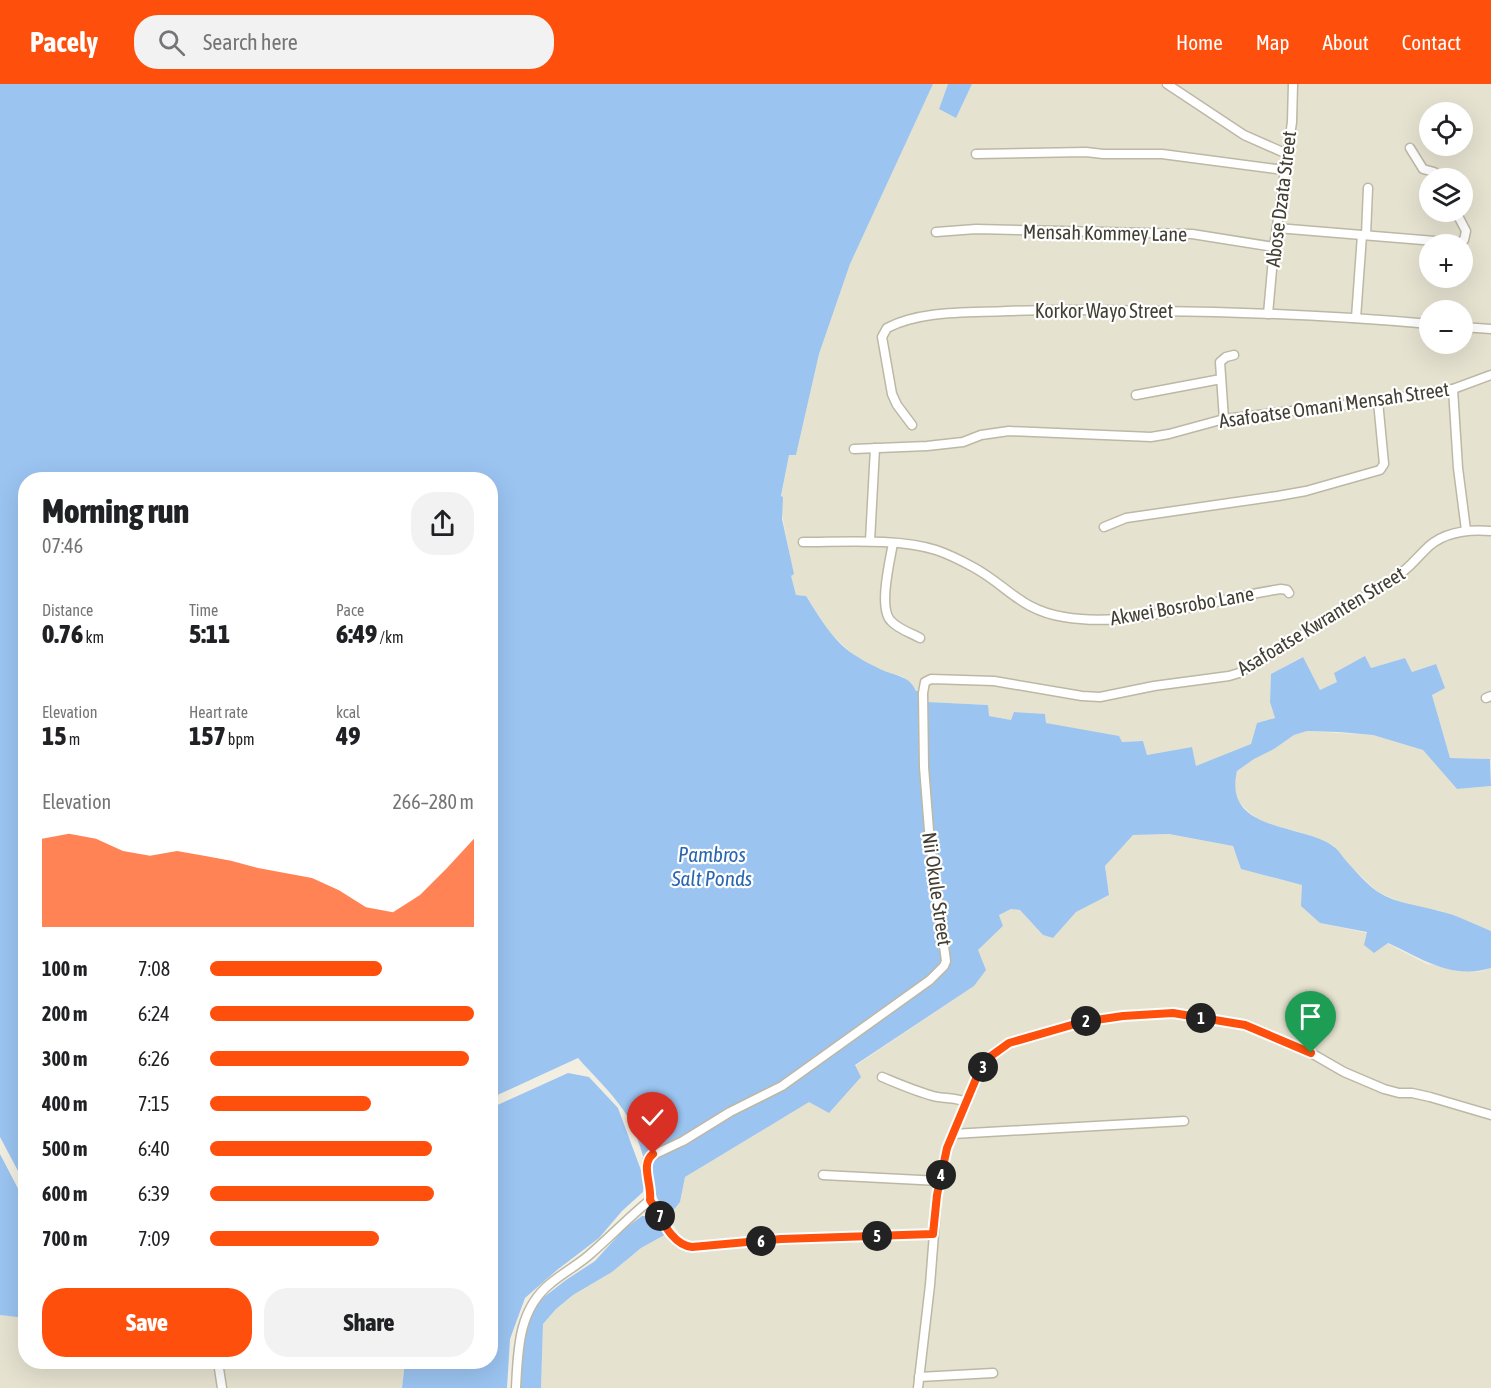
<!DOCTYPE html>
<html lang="en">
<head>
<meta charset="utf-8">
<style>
	body { margin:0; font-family:"Asap Condensed",sans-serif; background:#f2f2f2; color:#202124; height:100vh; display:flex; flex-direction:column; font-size:22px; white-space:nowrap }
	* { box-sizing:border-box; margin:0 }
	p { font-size:20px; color:#757577 }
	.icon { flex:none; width:33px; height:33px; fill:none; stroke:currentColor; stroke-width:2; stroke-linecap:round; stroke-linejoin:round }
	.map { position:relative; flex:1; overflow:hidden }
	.details { position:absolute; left:18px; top:388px; width:480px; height:897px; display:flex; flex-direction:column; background:#fff; border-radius:24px; box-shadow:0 6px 24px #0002 }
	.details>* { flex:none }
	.fabs { position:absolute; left:1419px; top:18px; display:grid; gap:12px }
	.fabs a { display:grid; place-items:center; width:54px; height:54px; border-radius:50%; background:#fff; box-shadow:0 6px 24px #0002; font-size:30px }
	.pin { position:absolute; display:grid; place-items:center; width:51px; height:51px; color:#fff; margin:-62px -26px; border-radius:50% 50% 50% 0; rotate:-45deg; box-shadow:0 0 6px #0007 }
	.pin .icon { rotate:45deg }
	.km { position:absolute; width:30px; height:30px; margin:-15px; border-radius:50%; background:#222; color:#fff; font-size:16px; line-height:30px; text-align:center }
	.round { display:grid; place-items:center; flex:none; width:63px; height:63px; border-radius:24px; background:#f2f2f2 }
	.overview { display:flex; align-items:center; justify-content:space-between; height:102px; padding:0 24px }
	h1 { font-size:33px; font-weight:800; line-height:45px }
	.stats { display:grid; grid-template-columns:repeat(3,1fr); gap:9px; height:102px; padding:6px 24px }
	.stats div { display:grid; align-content:center }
	.stats b { font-size:26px; font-weight:800 }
	.stats small { font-size:16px; font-weight:400 }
	.stats p { font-size:16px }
	.chart { height:168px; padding:12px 24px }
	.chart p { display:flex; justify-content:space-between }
	.chart svg { width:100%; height:108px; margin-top:6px; fill:#ff4f0c; opacity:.7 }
	.action { display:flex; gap:12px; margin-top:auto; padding:12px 24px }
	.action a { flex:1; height:69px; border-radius:24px; background:#ff4f0c; color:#fff; font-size:24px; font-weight:800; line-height:69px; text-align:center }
	.action a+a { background:#f2f2f2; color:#202124 }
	ul { padding:0 24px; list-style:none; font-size:20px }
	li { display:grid; grid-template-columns:96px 72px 1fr; align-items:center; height:45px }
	li i { height:15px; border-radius:8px; background:#ff4f0c }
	header { display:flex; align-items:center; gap:36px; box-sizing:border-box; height:84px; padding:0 30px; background:#ff4f0c; color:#fff }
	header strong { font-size:28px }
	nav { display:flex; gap:33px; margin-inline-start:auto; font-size:21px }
	.search { width:420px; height:54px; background:#f2f2f2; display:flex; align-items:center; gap:15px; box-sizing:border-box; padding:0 21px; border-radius:24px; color:#757577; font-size:22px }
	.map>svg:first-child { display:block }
	.residential { fill:#e6e2d0; fill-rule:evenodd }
	.water { fill:#9bc4f1 }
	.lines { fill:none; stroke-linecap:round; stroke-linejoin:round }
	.minor-casing { stroke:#bdb8a5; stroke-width:11 }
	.minor { stroke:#fff; stroke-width:8 }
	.route-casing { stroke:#fff; stroke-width:12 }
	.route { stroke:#ff4f0c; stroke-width:8 }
	.labels { text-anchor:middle; stroke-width:4.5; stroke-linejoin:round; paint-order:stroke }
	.street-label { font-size:20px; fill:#433f33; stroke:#fff }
	.water-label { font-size:21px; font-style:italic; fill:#2a67b1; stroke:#fff }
</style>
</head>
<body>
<header>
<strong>Pacely</strong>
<div class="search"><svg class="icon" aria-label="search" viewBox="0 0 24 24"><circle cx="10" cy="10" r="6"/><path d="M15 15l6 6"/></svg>Search here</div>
<nav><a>Home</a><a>Map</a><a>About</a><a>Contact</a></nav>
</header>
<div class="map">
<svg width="1491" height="1304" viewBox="0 0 1491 1304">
	<rect width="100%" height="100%" fill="#f2efe2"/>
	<g class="residential">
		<path d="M 933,0 L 948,0 L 939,25 L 956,34 L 972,0 L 1491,0 L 1491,678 L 1490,675 L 1450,674 L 1432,611 L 1436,580 L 1412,588 L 1405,574 L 1371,584 L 1365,572 L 1338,598 L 1320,606 L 1302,573 L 1271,590 L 1270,618 L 1275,634 L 1257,639 L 1251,660 L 1196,683 L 1192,663 L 1147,671 L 1143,657 L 1121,658 L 1046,639 L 1045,630 L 1011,636 L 988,632 L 988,621 L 927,618 L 904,593 L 879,586 L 851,569 L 830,548 L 806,512 L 796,511 L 789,491 L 793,488 L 780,420 L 789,371 L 796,371 L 819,270 L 850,180 ZM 1430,28 L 1462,28 L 1462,62 L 1430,62 ZM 1430,94 L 1462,94 L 1462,128 L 1430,128 ZM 1430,160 L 1462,160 L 1462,194 L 1430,194 ZM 1430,226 L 1462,226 L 1462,260 L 1430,260 Z"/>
		<path d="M 1307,647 L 1373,651 L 1423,666 L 1457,705 L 1491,702 L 1491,847 L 1441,827 L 1405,820 L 1378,808 L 1347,779 L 1334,762 L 1303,749 L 1264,739 L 1250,729 L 1238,717 L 1234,701 L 1237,687 L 1254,675 L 1274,665 L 1294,651 Z"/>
		<path d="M 1169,750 L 1233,762 L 1241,785 L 1302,801 L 1302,822 L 1320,839 L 1367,849 L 1427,880 L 1479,888 L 1491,884 L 1491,1304 L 541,1304 L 543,1240 L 556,1225 L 573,1211 L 612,1188 L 641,1164 L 668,1149 L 684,1167 L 688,1162 L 668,1133 L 680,1118 L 685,1093 L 809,1017 L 855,982 L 974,902 L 978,866 L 1003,842 L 999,831 L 1011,825 L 1020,826 L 1043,851 L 1053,854 L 1076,828 L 1109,811 L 1105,782 L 1133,751 Z"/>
		<path d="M 0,1231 L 25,1234 L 26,1278 L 405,1278 L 402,1304 L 0,1304 Z"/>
	</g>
	<g class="water">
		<path d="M 0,0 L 933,0 L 850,180 L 819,270 L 796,371 L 789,371 L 781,412 L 783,413 L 782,435 L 794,490 L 791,492 L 796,511 L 806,512 C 819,532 833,557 853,570 C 861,575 869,580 878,584 C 892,592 909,590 916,607 L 926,606 L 927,618 L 988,621 L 989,632 L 1011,636 L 1014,628 L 1045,630 L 1046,639 L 1119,652 L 1122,658 L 1143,657 L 1147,671 L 1192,663 L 1196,682 L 1251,660 L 1257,639 L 1275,634 L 1270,618 L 1271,590 L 1303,573 L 1320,606 L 1337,598 L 1334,589 L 1365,572 L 1371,584 L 1405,574 L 1412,588 L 1436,580 L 1445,604 L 1432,611 L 1450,674 L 1490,675 L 1491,702 L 1457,705 L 1423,666 L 1373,651 L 1339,648 L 1307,647 L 1294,651 L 1274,665 L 1254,675 L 1237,687 C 1223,748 1299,739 1333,762 C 1339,766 1343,774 1348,779 C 1357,789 1368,801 1378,808 C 1397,820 1419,821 1439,827 C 1457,831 1474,840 1491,847 L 1491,884 C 1451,896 1423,875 1388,859 L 1374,869 L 1364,861 L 1367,848 L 1320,839 L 1301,822 L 1302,801 L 1241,785 L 1233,762 L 1169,750 L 1133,751 L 1105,782 L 1109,811 L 1076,828 L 1053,854 L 1043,851 L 1020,826 L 1011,825 L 999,831 L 1003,842 L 978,866 L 986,886 L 974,902 L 855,981 L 861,993 L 829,1029 L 809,1018 L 685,1093 L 680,1118 L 668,1133 C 646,1102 645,1059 624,1027 C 611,1008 593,991 578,974 L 491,1014 L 490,396 L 26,396 L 25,1100 L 0,1053 Z"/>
		<path d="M 948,0 L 972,0 L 956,34 L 939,25 Z"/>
		<path d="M 568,989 L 589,993 L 618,1024 L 645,1097 L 643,1108 L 622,1127 L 599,1154 L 557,1186 L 525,1214 L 510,1255 L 507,1304 L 402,1304 L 405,1278 L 490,1278 L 491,1024 Z"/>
		<path d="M 0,1070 L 25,1118 L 25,1234 L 0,1231 Z"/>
		<path d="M 642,1132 L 658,1132 L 668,1149 L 641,1164 L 612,1188 L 573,1211 L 556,1225 L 543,1240 L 541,1304 L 520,1304 L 521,1264 L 527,1237 L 535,1220 L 566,1196 L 595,1177 L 624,1145 Z"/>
	</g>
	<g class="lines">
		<g class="minor-casing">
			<g id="minor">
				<path d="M 1167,0 L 1244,51 L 1287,70"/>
				<path d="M 1410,64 L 1423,85 L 1434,88 L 1438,94"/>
				<path d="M 976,70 L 1086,68 L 1103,70 L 1162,70 L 1284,86"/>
				<path d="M 1277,144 L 1459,159 L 1464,156 L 1466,147 L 1456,128"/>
				<path d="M 936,148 L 976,145 L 1192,150 L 1274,163"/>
				<path d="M 1366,151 L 1368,104"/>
				<path d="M 1268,230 L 1274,163 L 1292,38 L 1293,0"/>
				<path d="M 1356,234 L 1362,151"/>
				<path d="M 1462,243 L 1491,245"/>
				<path d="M 1453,305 L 1458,384 L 1466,446"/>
				<path d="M 1136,311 L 1221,295"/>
				<path d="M 1224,335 L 1220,278 L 1226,273 L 1234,271"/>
				<path d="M 912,341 L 897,321 L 892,310 L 882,253 L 887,244 C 922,226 968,229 1007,227 C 1057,225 1107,226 1157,227 C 1248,228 1339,232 1430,240"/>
				<path d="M 854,365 L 927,362 L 963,358 L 981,351 L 1009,347 L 1151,353 L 1169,350 L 1224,335 L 1378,317 L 1453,305 L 1491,291"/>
				<path d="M 1104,443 L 1126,434 L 1278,412 L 1306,407 L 1380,386 L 1384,380 L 1378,317"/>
				<path d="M 870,457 L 875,364"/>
				<path d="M 803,458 C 842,458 899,454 936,466 C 948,470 962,477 973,483 C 1008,502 1020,526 1064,533 C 1134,545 1212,515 1281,505 L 1287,506 L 1289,509"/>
				<path d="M 893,459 C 890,477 878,524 891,537 C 898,545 911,549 920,554"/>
				<path d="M 1486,614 L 1491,612"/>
				<path d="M 882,993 C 899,1000 915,1007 933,1012 C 944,1015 955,1013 966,1018"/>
				<path d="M 953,1050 L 1184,1037"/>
				<path d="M 823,1091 L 940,1097"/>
				<path d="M 650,1116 C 661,1133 671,1161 692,1163 L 781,1155 L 933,1150"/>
				<path d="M 218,1278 L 222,1304"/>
				<path d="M 919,1293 L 993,1289"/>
				<path d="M 516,1304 C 518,1266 518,1225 551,1199 C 563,1189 576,1182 588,1172 C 609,1154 628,1134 650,1116 C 652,1102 642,1086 649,1073 L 683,1057 L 730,1028 L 782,1002 L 930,896 L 944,882 L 946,877 L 930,759 L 924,683 L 923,609 L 925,598 L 931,595 L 994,597 L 1082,612 L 1100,613 L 1154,602 L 1229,592 L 1239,589 L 1396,494 C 1408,484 1414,478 1424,467 C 1441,448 1467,445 1491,447"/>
				<path d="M 918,1304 L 930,1201 L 937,1111 L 947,1064 L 978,991 L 991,972 L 1009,959 L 1082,938 L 1123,932 L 1172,929 L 1245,941 L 1311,969 L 1344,988 L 1384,1005 L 1399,1009 L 1412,1009 L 1430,1013 L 1491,1031"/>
			</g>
		</g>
		<use href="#minor" class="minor"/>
	</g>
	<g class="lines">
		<g class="route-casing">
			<path id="route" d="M 653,1070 C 640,1080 652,1100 650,1116 C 661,1133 671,1161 692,1163 L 781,1155 L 933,1150 L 937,1111 L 947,1064 L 978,990 L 991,972 L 1009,959 L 1082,938 L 1123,932 L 1173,929 L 1245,941 L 1311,969"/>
		</g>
		<use href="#route" class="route"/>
	</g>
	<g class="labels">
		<g class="street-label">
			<text transform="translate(1281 115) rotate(-83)" y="7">Abose Dzata Street</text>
			<text transform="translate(1105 149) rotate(1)" y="7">Mensah Kommey Lane</text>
			<text x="1104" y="234">Korkor Wayo Street</text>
			<text transform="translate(1334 321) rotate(-8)" y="7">Asafoatse Omani Mensah Street</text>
			<text transform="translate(1182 522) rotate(-10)" y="7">Akwei Bosrobo Lane</text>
			<text transform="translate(1321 537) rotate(-31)" y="7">Asafoatse Kwranten Street</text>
			<text transform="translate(937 805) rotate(82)" y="7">Nii Okule Street</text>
		</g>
		<g class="water-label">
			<text x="712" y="778">Pambros<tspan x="712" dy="24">Salt Ponds</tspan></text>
		</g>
	</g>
</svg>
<div class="fabs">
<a><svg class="icon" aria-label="locate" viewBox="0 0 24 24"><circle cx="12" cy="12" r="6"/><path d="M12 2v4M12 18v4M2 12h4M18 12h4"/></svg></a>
<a><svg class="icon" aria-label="layers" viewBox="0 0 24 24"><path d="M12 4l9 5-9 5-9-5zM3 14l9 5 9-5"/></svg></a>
<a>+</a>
<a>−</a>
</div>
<div class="pin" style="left:1311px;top:969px;background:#1e9e55"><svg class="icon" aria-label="arrive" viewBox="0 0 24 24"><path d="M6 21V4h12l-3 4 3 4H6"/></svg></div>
<div class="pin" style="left:653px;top:1070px;background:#d93025"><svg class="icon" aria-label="check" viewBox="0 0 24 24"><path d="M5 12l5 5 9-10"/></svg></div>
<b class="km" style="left:1201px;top:934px">1</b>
<b class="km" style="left:1086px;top:937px">2</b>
<b class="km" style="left:983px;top:983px">3</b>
<b class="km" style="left:941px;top:1091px">4</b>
<b class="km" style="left:877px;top:1152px">5</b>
<b class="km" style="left:761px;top:1157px">6</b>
<b class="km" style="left:660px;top:1132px">7</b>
<section class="details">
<div class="overview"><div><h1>Morning run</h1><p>07:46</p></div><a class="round"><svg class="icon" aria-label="share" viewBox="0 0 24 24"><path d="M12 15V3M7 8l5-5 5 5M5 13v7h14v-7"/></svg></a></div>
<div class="stats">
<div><p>Distance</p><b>0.76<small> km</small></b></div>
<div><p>Time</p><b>5:11</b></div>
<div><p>Pace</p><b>6:49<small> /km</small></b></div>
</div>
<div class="stats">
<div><p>Elevation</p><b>15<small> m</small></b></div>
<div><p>Heart rate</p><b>157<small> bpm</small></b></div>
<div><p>kcal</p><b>49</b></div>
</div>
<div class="chart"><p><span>Elevation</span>266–280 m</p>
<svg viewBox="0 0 160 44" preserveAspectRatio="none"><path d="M0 44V8L10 6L20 8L30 13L40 15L50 13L60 15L70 17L80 20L90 22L100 24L110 29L120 36L130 38L140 31L150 20L160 8V44z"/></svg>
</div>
<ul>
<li><b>100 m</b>7:08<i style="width:65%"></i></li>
<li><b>200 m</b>6:24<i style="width:100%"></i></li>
<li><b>300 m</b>6:26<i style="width:98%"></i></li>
<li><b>400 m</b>7:15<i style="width:61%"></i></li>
<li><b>500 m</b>6:40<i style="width:84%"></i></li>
<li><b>600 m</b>6:39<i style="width:85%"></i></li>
<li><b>700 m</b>7:09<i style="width:64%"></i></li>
</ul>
<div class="action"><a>Save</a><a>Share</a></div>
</section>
</div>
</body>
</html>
